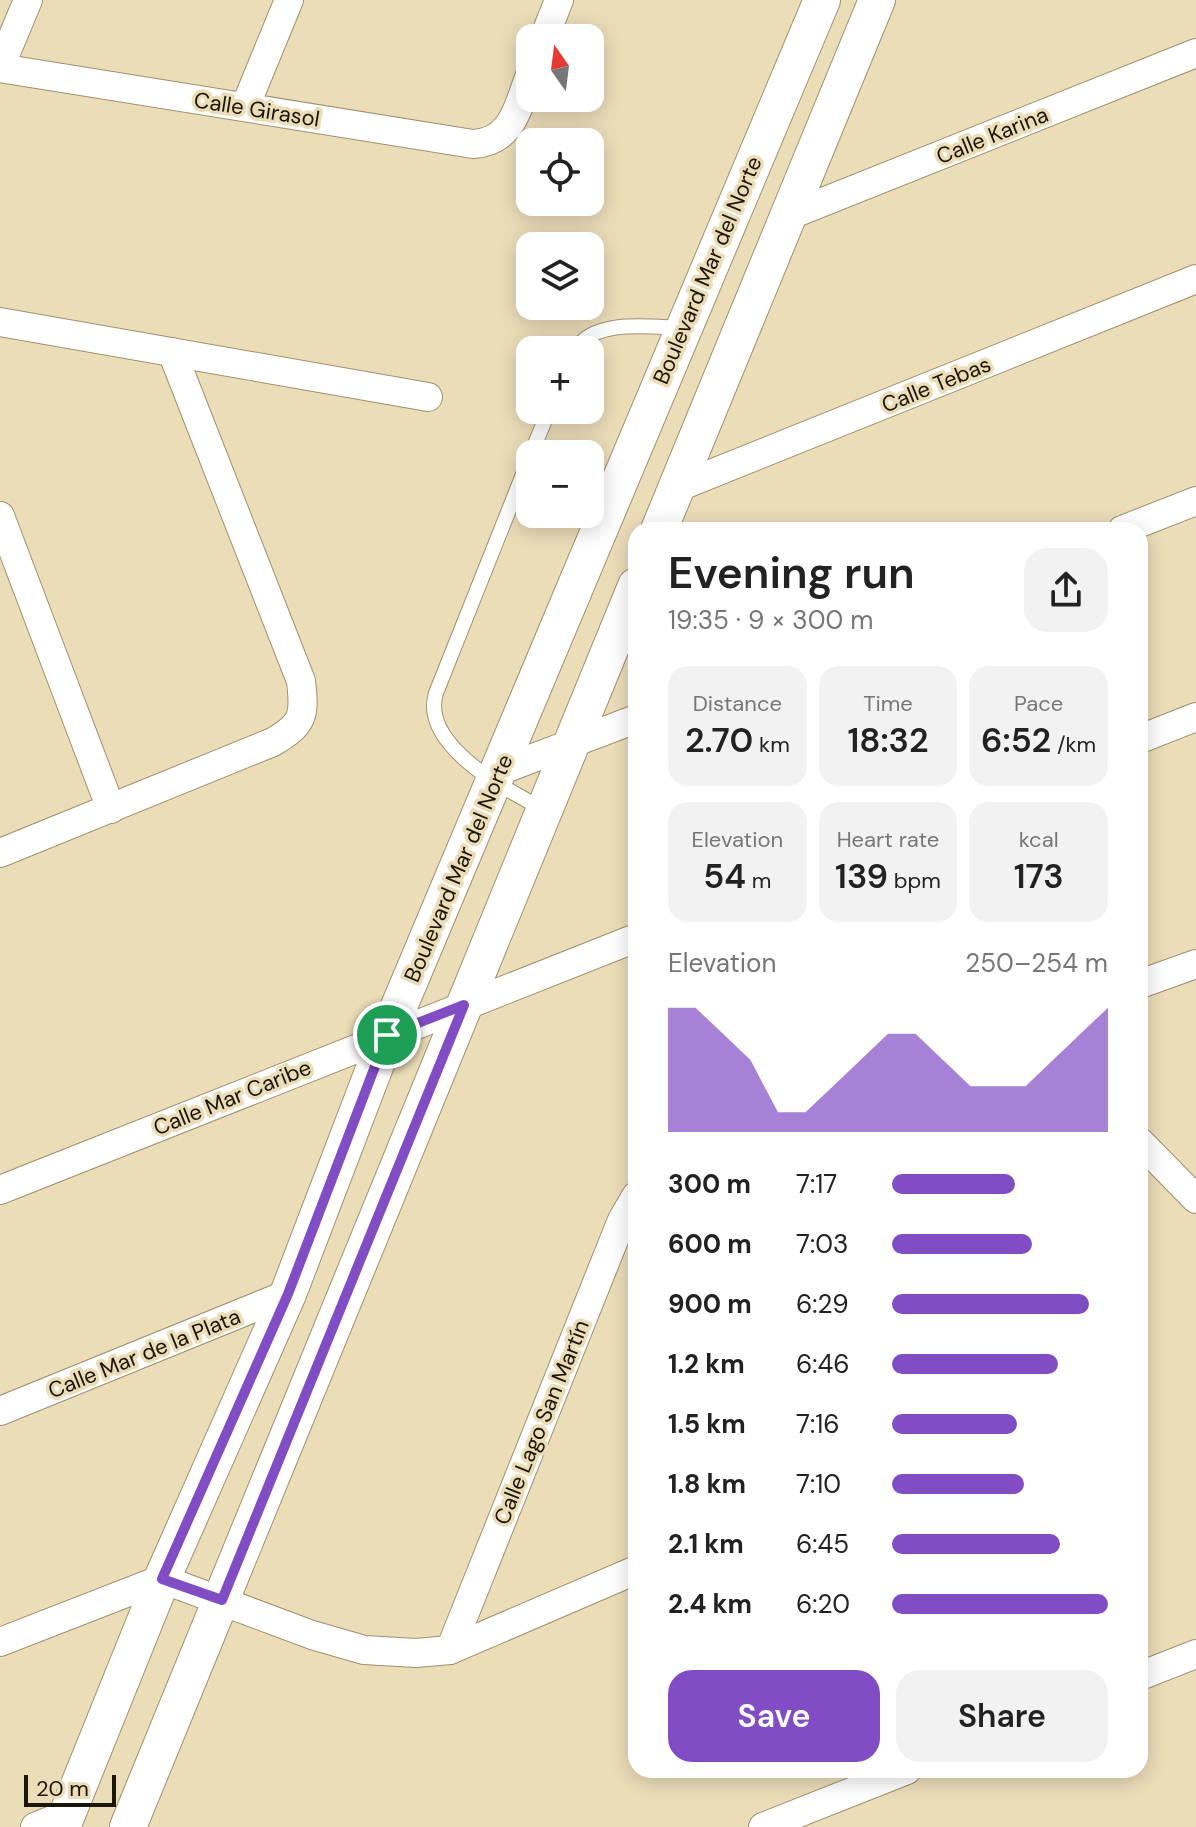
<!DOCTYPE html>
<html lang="en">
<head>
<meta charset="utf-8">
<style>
	body { margin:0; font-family:"DM Sans",sans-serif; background:#f2f2f2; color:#222; height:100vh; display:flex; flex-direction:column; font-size:30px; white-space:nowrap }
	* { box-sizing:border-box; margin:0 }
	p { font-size:26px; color:#767676 }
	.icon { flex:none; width:44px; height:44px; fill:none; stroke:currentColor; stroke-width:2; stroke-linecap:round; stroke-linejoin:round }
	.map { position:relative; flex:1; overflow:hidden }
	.sheet { position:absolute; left:628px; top:522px; width:520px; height:1256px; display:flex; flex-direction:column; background:#fff; border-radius:24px; box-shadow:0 4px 20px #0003 }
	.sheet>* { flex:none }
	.needle { width:52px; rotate:346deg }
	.tools { position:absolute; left:516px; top:24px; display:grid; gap:16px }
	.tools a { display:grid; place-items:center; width:88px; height:88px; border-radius:16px; background:#fff; box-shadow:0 4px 20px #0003; font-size:40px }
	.scale { position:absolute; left:24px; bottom:20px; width:92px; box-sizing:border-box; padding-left:8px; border:4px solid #1b1609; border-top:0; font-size:22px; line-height:28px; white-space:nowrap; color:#1b1609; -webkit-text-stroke:6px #ecddb9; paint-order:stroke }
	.pin { position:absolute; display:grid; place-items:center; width:68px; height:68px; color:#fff; margin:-34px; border:4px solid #fff; border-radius:50%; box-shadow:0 2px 8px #0007 }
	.round { display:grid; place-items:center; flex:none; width:84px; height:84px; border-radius:24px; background:#f2f2f2 }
	.head { display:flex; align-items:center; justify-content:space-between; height:136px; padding:0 40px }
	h1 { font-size:44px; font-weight:600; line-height:60px }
	.metrics { display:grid; grid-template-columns:repeat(3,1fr); gap:12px; height:136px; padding:8px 40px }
	.metrics div { display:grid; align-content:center; border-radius:20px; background:#f2f2f2; text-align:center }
	.metrics b { font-size:34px; font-weight:600 }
	.metrics small { font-size:22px; font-weight:400 }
	.metrics p { font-size:22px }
	.chart { height:224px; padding:16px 40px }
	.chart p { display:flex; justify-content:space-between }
	.chart svg { width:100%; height:144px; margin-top:8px; fill:#814dc5; opacity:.7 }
	.action { display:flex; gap:16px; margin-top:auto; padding:16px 40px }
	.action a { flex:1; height:92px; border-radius:24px; background:#814dc5; color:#fff; font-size:32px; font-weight:600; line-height:92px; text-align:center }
	.action a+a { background:#f2f2f2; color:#222 }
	ul { padding:0 40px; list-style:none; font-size:26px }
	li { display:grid; grid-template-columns:128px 96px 1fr; align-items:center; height:60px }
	li i { height:20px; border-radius:10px; background:#814dc5 }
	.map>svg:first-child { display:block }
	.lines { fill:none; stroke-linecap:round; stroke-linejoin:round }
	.service-casing { stroke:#9e916f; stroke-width:16 }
	.minor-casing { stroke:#9e916f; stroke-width:30 }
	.tertiary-casing { stroke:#9e916f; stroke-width:38 }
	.service { stroke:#fff; stroke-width:14 }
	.minor { stroke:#fff; stroke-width:28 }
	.tertiary { stroke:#fff; stroke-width:36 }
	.route-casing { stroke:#fff; stroke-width:16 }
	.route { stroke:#814dc5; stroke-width:10 }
	.labels { text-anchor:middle; stroke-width:7; stroke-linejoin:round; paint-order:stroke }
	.street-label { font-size:22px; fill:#1b1609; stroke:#ecddb9 }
</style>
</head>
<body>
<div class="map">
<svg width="1196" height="1827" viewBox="0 0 1196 1827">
	<rect width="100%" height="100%" fill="#ecddb9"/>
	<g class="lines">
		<g class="service-casing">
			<g id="service">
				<path d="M 575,350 C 595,318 650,327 682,328"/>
				<path d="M 531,454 L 549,410"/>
				<path d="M 530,457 L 436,693 C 420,745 506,790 545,810"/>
			</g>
		</g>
		<g class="minor-casing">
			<g id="minor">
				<path d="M 544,38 L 559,0"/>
				<path d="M 0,67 L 28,0"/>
				<path d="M 0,68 L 473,144 C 513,142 518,106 530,75"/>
				<path d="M 245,107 L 289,0"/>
				<path d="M 788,216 L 1196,53"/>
				<path d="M 0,322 L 428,397"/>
				<path d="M 676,488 L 1196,279"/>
				<path d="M 0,516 L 111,809"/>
				<path d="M 1122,530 L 1196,501"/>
				<path d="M 1140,739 L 1196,717"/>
				<path d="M 499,771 L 636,719"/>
				<path d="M 0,853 L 273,742 C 304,724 305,715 301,681 L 172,352"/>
				<path d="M 1140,984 L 1196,964"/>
				<path d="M 1140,1142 L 1196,1199"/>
				<path d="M 0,1190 L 636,938"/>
				<path d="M 0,1411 L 288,1294"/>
				<path d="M 0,1642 L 162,1579 L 312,1635 L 364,1650 L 416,1653 L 450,1650 L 636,1570"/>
				<path d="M 450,1650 L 622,1220 L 636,1196"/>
				<path d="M 1140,1676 L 1196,1654"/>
				<path d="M 35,1827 L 67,1814"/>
				<path d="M 763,1827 L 907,1770"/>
			</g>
		</g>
		<g class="tertiary-casing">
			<g id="tertiary">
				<path d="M 659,530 L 877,0"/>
				<path d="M 62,1827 L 162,1579 L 288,1294 L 387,1035 L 822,0"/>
				<path d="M 128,1827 L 636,586"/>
			</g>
		</g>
		<use href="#service" class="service"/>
		<use href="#minor" class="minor"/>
		<use href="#tertiary" class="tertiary"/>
	</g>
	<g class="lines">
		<g class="route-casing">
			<path id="route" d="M 464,1005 L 222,1600 L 162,1579 L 288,1294 L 387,1035 Z"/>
		</g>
		<use href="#route" class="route"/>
	</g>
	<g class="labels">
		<g class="street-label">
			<text transform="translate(257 109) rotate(9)" y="8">Calle Girasol</text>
			<text transform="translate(992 135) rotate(-22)" y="8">Calle Karina</text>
			<text transform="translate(707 270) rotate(-67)" y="8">Boulevard Mar del Norte</text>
			<text transform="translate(936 384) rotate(-22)" y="8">Calle Tebas</text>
			<text transform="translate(458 868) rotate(-67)" y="8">Boulevard Mar del Norte</text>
			<text transform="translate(232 1097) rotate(-22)" y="8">Calle Mar Caribe</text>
			<text transform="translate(144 1353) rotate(-22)" y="8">Calle Mar de la Plata</text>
			<text transform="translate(541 1422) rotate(-68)" y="8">Calle Lago San Martín</text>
		</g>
	</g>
</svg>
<div class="tools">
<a><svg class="needle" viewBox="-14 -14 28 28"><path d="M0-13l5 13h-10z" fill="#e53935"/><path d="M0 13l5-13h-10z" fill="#767676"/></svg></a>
<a><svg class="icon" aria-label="locate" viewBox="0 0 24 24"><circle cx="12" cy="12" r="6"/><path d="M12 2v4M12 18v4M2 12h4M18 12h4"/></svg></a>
<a><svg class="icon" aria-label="layers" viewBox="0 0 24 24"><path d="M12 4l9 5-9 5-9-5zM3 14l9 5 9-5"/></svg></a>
<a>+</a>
<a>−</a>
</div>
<div class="scale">20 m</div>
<div class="pin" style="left:387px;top:1035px;background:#1e9e55"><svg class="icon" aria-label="arrive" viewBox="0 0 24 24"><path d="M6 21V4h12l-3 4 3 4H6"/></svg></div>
<section class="sheet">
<div class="head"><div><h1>Evening run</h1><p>19:35 · 9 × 300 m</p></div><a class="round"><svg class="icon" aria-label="share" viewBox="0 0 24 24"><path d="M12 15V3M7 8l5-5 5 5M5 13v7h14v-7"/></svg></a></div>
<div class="metrics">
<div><p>Distance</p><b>2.70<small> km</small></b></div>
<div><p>Time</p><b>18:32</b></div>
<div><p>Pace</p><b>6:52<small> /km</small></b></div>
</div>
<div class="metrics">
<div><p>Elevation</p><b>54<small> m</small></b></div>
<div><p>Heart rate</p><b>139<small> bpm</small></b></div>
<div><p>kcal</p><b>173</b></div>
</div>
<div class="chart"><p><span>Elevation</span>250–254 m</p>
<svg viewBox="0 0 160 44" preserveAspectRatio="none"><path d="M0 44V6L10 6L20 14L30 22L40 38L50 38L60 30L70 22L80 14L90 14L100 22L110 30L120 30L130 30L140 22L150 14L160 6V44z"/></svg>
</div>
<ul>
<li><b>300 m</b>7:17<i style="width:57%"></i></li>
<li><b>600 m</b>7:03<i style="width:65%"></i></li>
<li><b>900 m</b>6:29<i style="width:91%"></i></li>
<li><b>1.2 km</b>6:46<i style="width:77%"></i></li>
<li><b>1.5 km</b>7:16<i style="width:58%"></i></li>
<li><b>1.8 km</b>7:10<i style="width:61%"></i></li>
<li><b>2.1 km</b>6:45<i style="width:78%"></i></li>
<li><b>2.4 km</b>6:20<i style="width:100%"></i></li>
</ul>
<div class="action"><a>Save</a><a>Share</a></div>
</section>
</div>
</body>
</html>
